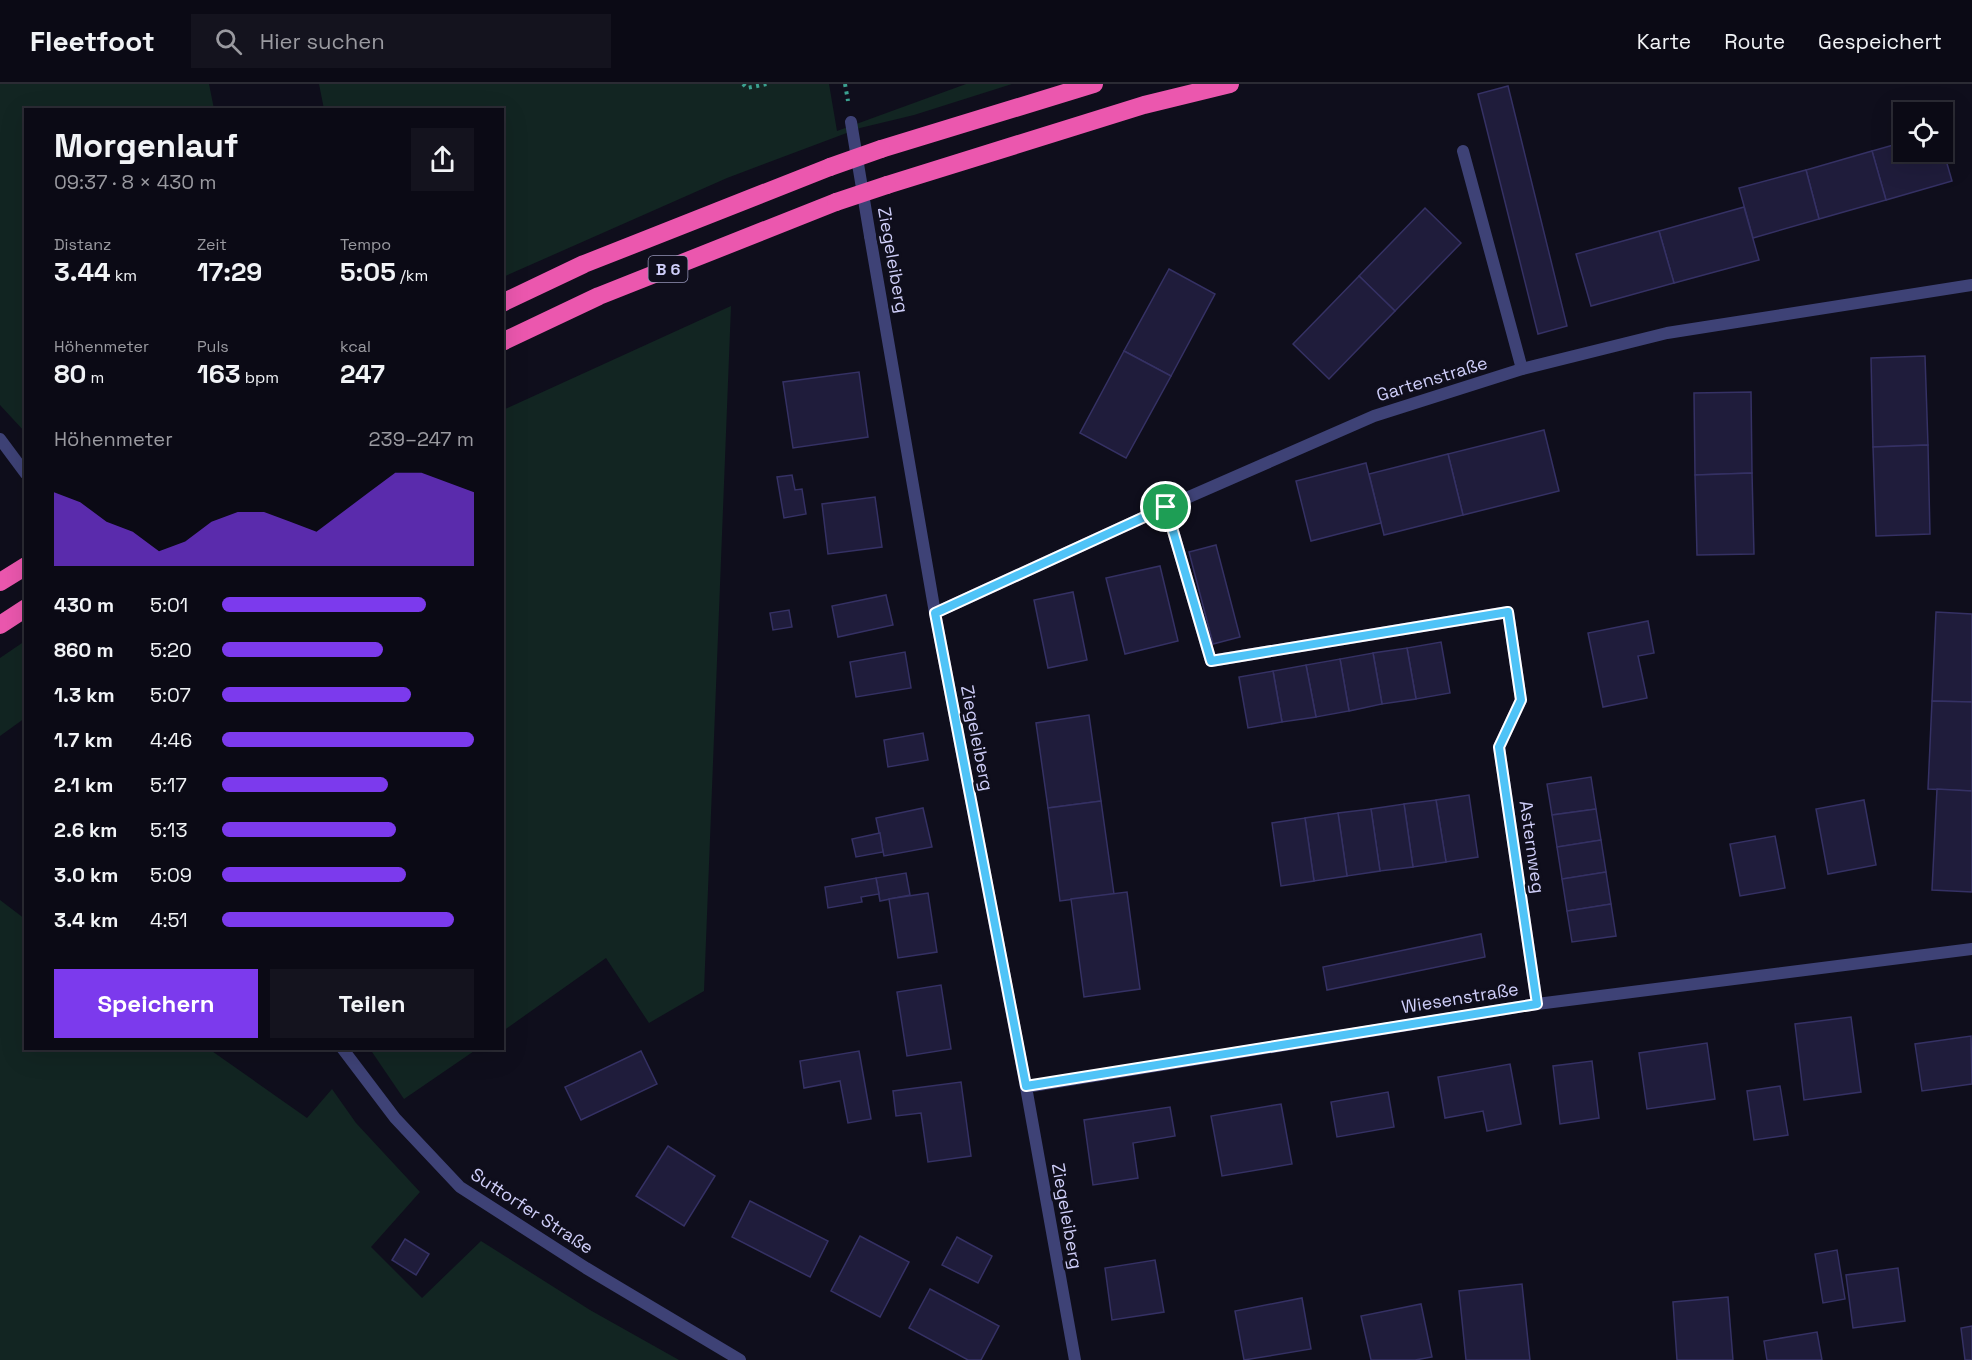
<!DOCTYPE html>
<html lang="de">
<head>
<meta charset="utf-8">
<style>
	body { margin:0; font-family:"Space Grotesk",sans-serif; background:#14131e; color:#f1f3f6; height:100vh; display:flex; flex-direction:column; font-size:22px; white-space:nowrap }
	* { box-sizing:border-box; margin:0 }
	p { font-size:20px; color:#9a9aa0 }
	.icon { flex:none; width:33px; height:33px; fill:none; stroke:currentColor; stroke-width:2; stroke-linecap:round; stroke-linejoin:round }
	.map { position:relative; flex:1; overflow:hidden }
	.side { position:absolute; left:24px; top:24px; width:480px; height:942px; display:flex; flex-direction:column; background:#0b0a15; border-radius:0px; box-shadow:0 6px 24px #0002,0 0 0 2px #2b2b34 }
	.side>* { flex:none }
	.controls { position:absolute; left:1893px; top:18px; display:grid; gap:12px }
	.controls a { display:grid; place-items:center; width:60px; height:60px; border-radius:0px; background:#0b0a15; box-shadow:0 6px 24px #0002,0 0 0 2px #2b2b34; font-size:30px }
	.pin { position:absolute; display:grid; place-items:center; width:51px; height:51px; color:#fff; margin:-26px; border:3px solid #fff; border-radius:50%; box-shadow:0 2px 6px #0007 }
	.round { display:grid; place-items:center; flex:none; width:63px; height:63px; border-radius:0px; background:#14131e }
	.head { display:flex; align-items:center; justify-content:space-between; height:102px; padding:0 30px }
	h1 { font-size:33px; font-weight:700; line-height:45px }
	.metrics { display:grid; grid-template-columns:repeat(3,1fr); gap:9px; height:102px; padding:6px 30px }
	.metrics div { display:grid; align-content:center }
	.metrics b { font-size:26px; font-weight:700 }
	.metrics small { font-size:16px; font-weight:400 }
	.metrics p { font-size:16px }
	.chart { height:168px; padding:12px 30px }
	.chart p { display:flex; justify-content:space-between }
	.chart svg { width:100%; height:108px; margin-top:6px; fill:#7c3aed; opacity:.7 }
	.cta { display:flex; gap:12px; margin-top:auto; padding:12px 30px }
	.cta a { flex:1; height:69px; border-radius:0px; background:#7c3aed; color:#fff; font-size:24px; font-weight:700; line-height:69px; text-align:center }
	.cta a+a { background:#14131e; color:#f1f3f6 }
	ul { padding:0 30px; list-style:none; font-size:20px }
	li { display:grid; grid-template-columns:96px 72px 1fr; align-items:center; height:45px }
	li i { height:15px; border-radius:8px; background:#7c3aed }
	header { display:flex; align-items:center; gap:36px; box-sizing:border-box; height:84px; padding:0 30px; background:#0b0a15; border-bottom:2px solid #2b2b34 }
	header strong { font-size:28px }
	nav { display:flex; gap:33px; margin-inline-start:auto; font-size:21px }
	.search { width:420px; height:54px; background:#14131e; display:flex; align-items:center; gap:15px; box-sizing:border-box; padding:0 21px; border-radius:0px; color:#9a9aa0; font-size:22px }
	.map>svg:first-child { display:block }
	.green { fill:#122522 }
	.building { fill:#1f1c3b; stroke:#353164; stroke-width:1.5 }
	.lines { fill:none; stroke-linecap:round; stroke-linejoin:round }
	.path { stroke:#3ba190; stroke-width:4; stroke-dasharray:3 4.5; stroke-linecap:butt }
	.lane { stroke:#3e4276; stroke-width:12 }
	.street { stroke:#3e4276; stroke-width:12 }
	.highway { stroke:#eb57ae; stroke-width:18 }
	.highway-bridge { stroke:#eb57ae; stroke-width:18 }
	.route-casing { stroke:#fff; stroke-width:12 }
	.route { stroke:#4fc3f7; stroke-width:8 }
	.labels { text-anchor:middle; stroke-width:6; stroke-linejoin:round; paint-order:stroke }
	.shield { fill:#0f0e1c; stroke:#9594b7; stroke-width:1.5 }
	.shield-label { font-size:16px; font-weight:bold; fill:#cfcef9 }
	.street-label { font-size:18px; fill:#cfcef9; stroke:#0f0e1c }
</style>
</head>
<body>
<header>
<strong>Fleetfoot</strong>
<div class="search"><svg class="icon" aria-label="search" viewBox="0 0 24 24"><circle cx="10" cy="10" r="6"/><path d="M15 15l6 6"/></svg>Hier suchen</div>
<nav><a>Karte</a><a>Route</a><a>Gespeichert</a></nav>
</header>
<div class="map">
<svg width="1972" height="1276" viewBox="0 0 1972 1276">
	<rect width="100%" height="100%" fill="#0f0e1c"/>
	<g class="green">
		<path d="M 0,0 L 209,0 L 214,25 L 26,26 L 25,348 L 0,321 Z"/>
		<path d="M 319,0 L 829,0 L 837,47 L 966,0 L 1012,0 L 914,31 L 860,44 L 727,94 L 503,193 L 502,26 L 324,25 Z"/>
		<path d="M 731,222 L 704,907 L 649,939 L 606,874 L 503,947 L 503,326 Z"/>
		<path d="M 25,557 L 25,634 L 0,652 L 0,574 Z"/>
		<path d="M 0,816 L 25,835 L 26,964 L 209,965 L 307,1034 L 332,1005 L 356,1039 L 420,1108 L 371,1163 L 422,1214 L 481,1157 L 590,1226 L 679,1276 L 0,1276 Z"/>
		<path d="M 370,965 L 477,965 L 404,1015 Z"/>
	</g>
	<g class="building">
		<path d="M 1508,2 L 1567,242 L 1538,250 L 1478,10 Z"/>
		<path d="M 1904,58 L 1904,68 L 1942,68 L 1942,62 L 1952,97 L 1886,116 L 1872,67 Z"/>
		<path d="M 1872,67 L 1886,116 L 1819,135 L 1806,86 Z"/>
		<path d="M 1806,86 L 1819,135 L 1753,154 L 1739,104 Z"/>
		<path d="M 1744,123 L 1759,176 L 1674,199 L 1659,147 Z"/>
		<path d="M 1425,124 L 1461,159 L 1395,227 L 1359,192 Z"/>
		<path d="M 1659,147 L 1674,199 L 1591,222 L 1576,170 Z"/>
		<path d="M 1169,185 L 1215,210 L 1171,292 L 1124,267 Z"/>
		<path d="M 1359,192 L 1395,227 L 1329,295 L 1293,260 Z"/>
		<path d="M 1124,267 L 1171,292 L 1126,374 L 1080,349 Z"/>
		<path d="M 1925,272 L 1928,361 L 1873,363 L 1871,274 Z"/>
		<path d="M 859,288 L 868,353 L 793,364 L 783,298 Z"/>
		<path d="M 1751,308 L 1752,389 L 1695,391 L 1694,309 Z"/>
		<path d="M 1544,346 L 1559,407 L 1463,431 L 1448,370 Z"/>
		<path d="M 1928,361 L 1930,450 L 1876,452 L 1873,363 Z"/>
		<path d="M 1448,370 L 1463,431 L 1384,451 L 1369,390 Z"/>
		<path d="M 1366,379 L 1381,439 L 1311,457 L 1296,397 Z"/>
		<path d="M 1752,389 L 1754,470 L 1697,471 L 1695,391 Z"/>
		<path d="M 792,391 L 795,406 L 802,405 L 806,430 L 784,434 L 777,393 Z"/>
		<path d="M 875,413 L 882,463 L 828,470 L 822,420 Z"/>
		<path d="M 1216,461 L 1240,553 L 1213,560 L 1189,468 Z"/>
		<path d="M 1160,482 L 1178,557 L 1125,570 L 1106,494 Z"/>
		<path d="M 1073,508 L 1087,576 L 1048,584 L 1034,516 Z"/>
		<path d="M 886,511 L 893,541 L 838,553 L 832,522 Z"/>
		<path d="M 789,526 L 792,543 L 773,546 L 770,529 Z"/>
		<path d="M 1936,528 L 1972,530 L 1972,618 L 1932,617 Z"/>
		<path d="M 1648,537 L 1654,569 L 1638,572 L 1647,614 L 1603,623 L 1588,549 Z"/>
		<path d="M 1441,558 L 1450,609 L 1416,615 L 1407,564 Z"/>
		<path d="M 1407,564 L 1416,615 L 1382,620 L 1373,569 Z"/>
		<path d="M 905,568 L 911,604 L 856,613 L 850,578 Z"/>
		<path d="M 1373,569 L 1382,620 L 1349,627 L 1340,575 Z"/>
		<path d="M 1340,575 L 1349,627 L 1316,633 L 1306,581 Z"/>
		<path d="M 1306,581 L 1316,633 L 1282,638 L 1273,587 Z"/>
		<path d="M 1273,587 L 1282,638 L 1248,644 L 1239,593 Z"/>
		<path d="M 1932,617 L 1972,618 L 1972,707 L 1928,705 Z"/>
		<path d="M 1089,631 L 1101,717 L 1048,724 L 1036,639 Z"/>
		<path d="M 923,649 L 928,676 L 888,683 L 884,656 Z"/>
		<path d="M 1591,693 L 1596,725 L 1552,731 L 1547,700 Z"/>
		<path d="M 1937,705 L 1972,707 L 1972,808 L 1932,806 Z"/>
		<path d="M 1469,711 L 1478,773 L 1446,778 L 1436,716 Z"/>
		<path d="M 1436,716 L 1446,778 L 1413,783 L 1404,720 Z"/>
		<path d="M 1864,716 L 1876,781 L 1828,790 L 1816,725 Z"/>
		<path d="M 1101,717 L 1114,810 L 1060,817 L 1048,724 Z"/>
		<path d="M 1404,720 L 1413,783 L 1380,787 L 1371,725 Z"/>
		<path d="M 923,724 L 932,763 L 884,772 L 876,734 Z"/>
		<path d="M 1371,725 L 1380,787 L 1347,792 L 1338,729 Z"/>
		<path d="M 1596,725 L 1601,756 L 1557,763 L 1552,731 Z"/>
		<path d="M 1338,729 L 1347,792 L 1314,797 L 1305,734 Z"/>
		<path d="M 1305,734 L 1314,797 L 1281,802 L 1272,739 Z"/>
		<path d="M 880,749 L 883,768 L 856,773 L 852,755 Z"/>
		<path d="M 1775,752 L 1785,804 L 1740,812 L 1730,760 Z"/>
		<path d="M 1601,756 L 1606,788 L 1562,795 L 1557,763 Z"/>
		<path d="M 1606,788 L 1611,820 L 1567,827 L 1562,795 Z"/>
		<path d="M 906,789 L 910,811 L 880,817 L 876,794 Z"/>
		<path d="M 876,794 L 879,810 L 861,813 L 862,818 L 828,824 L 825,803 Z"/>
		<path d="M 1127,808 L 1140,905 L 1084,913 L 1071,815 Z"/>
		<path d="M 928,809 L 937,868 L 898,874 L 889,815 Z"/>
		<path d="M 1611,820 L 1616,852 L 1572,858 L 1567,827 Z"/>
		<path d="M 1481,850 L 1485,873 L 1327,906 L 1323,883 Z"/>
		<path d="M 941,901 L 951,965 L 907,972 L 897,908 Z"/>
		<path d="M 1851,933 L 1861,1008 L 1804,1016 L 1795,940 Z"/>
		<path d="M 1971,952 L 1972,1000 L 1922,1007 L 1915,960 Z"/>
		<path d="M 1707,959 L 1715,1015 L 1647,1025 L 1639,969 Z"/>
		<path d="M 641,967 L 657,1000 L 581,1036 L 565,1003 Z"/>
		<path d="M 859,967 L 871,1035 L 848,1039 L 840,997 L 804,1004 L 800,977 Z"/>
		<path d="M 1592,977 L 1599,1034 L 1560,1040 L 1553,982 Z"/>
		<path d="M 1510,980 L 1521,1040 L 1487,1047 L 1483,1027 L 1445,1034 L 1438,993 Z"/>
		<path d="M 961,998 L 971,1072 L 928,1078 L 921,1029 L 896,1032 L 893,1007 Z"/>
		<path d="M 1780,1002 L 1788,1051 L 1754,1056 L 1747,1007 Z"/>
		<path d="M 1388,1008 L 1394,1043 L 1337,1053 L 1331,1018 Z"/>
		<path d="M 1281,1020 L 1292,1080 L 1222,1092 L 1211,1032 Z"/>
		<path d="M 1170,1023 L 1175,1052 L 1133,1059 L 1138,1094 L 1093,1101 L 1084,1036 Z"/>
		<path d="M 668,1062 L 715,1092 L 684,1142 L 636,1112 Z"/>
		<path d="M 750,1117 L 828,1157 L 810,1193 L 732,1153 Z"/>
		<path d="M 860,1152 L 909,1178 L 880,1233 L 831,1207 Z"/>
		<path d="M 957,1153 L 992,1172 L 978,1199 L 942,1181 Z"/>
		<path d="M 405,1155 L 429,1170 L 416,1191 L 392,1176 Z"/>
		<path d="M 1837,1166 L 1845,1215 L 1823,1219 L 1815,1170 Z"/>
		<path d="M 1155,1176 L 1164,1228 L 1112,1236 L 1105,1184 Z"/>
		<path d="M 1898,1184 L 1905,1237 L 1853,1244 L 1846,1191 Z"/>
		<path d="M 1522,1200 L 1530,1276 L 1466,1276 L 1459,1207 Z"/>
		<path d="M 930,1205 L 999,1242 L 981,1276 L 968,1276 L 909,1244 Z"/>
		<path d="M 1728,1213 L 1733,1276 L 1677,1276 L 1673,1218 Z"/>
		<path d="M 1302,1214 L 1311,1265 L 1244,1276 L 1235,1227 Z"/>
		<path d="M 1421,1220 L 1432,1273 L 1415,1276 L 1371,1276 L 1361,1232 Z"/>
		<path d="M 1972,1242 L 1972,1276 L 1965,1276 L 1961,1244 Z"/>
		<path d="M 1817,1248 L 1822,1276 L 1767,1276 L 1764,1257 Z"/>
	</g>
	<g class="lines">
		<g class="path">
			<path d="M 743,0 L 747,4 L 767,0"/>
			<path d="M 845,0 L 848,17"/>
		</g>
		<g class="lane">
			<path d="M 851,38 L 870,152"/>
			<path d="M 1463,67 L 1522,285"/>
			<path d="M 1166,423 L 1211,577 L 1508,528 L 1521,616"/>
		</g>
		<g class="street">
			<path d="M 870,152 L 935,529 L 1026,1003 L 1075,1276"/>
			<path d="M 0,355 L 26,390"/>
			<path d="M 935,529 L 1166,423 L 1374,332 L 1522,285 L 1667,249 L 1972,201"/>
			<path d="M 1521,616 L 1499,663 L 1537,920"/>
			<path d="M 342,964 L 395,1034 L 460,1103 L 586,1184 L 740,1276"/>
			<path d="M 1026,1003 L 1537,920 L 1972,865"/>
		</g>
		<g class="highway">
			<path d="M 881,65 L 1094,0"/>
			<path d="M 887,101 L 1144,21 L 1230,0"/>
			<path d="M 502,219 L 584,180 L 830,83"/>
			<path d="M 502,258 L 599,212 L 836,118"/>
			<path d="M 0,498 L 26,482"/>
			<path d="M 0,541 L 26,524"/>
		</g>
		<g class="highway-bridge">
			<path d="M 830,83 L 881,65"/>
			<path d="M 836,118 L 887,101"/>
		</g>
	</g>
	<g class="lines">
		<g class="route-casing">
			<path id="route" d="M 1166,423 L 1211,577 L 1508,528 L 1521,616 L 1499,663 L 1537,920 L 1026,1002 L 935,529 Z"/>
		</g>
		<use href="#route" class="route"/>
	</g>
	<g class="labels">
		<rect class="shield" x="648.5" y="172" width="39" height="26" rx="4.5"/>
		<g class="shield-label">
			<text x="668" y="191">B 6</text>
		</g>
		<g class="street-label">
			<text transform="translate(893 176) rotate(80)" y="6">Ziegeleiberg</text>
			<text transform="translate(1432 295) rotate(-17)" y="6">Gartenstraße</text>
			<text transform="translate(977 654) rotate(79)" y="6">Ziegeleiberg</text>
			<text transform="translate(1532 763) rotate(82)" y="6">Asternweg</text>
			<text transform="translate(1460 914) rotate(-9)" y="6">Wiesenstraße</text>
			<text transform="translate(532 1127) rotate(33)" y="6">Suttorfer Straße</text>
			<text transform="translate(1067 1132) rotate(80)" y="6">Ziegeleiberg</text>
		</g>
	</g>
</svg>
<div class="controls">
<a><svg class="icon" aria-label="locate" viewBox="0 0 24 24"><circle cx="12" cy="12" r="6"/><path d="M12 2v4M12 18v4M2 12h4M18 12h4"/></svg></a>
</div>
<div class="pin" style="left:1166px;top:423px;background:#1e9e55"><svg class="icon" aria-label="arrive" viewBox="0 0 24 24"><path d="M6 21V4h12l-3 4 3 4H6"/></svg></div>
<section class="side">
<div class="head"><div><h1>Morgenlauf</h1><p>09:37 · 8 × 430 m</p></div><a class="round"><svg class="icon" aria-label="share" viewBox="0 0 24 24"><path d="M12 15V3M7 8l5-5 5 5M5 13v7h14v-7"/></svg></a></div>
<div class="metrics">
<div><p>Distanz</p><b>3.44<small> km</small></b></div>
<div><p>Zeit</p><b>17:29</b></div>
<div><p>Tempo</p><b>5:05<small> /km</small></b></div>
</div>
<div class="metrics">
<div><p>Höhenmeter</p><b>80<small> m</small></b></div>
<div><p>Puls</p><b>163<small> bpm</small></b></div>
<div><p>kcal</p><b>247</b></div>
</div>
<div class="chart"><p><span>Höhenmeter</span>239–247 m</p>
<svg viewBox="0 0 160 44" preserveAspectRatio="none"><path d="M0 44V14L10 18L20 26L30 30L40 38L50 34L60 26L70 22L80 22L90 26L100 30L110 22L120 14L130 6L140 6L150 10L160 14V44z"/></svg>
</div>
<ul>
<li><b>430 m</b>5:01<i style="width:81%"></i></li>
<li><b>860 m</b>5:20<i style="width:64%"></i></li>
<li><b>1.3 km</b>5:07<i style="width:75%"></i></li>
<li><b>1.7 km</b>4:46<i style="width:100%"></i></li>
<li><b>2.1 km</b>5:17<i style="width:66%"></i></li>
<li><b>2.6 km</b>5:13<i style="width:69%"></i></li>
<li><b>3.0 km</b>5:09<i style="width:73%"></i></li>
<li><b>3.4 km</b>4:51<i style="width:92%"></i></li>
</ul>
<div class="cta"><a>Speichern</a><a>Teilen</a></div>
</section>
</div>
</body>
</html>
